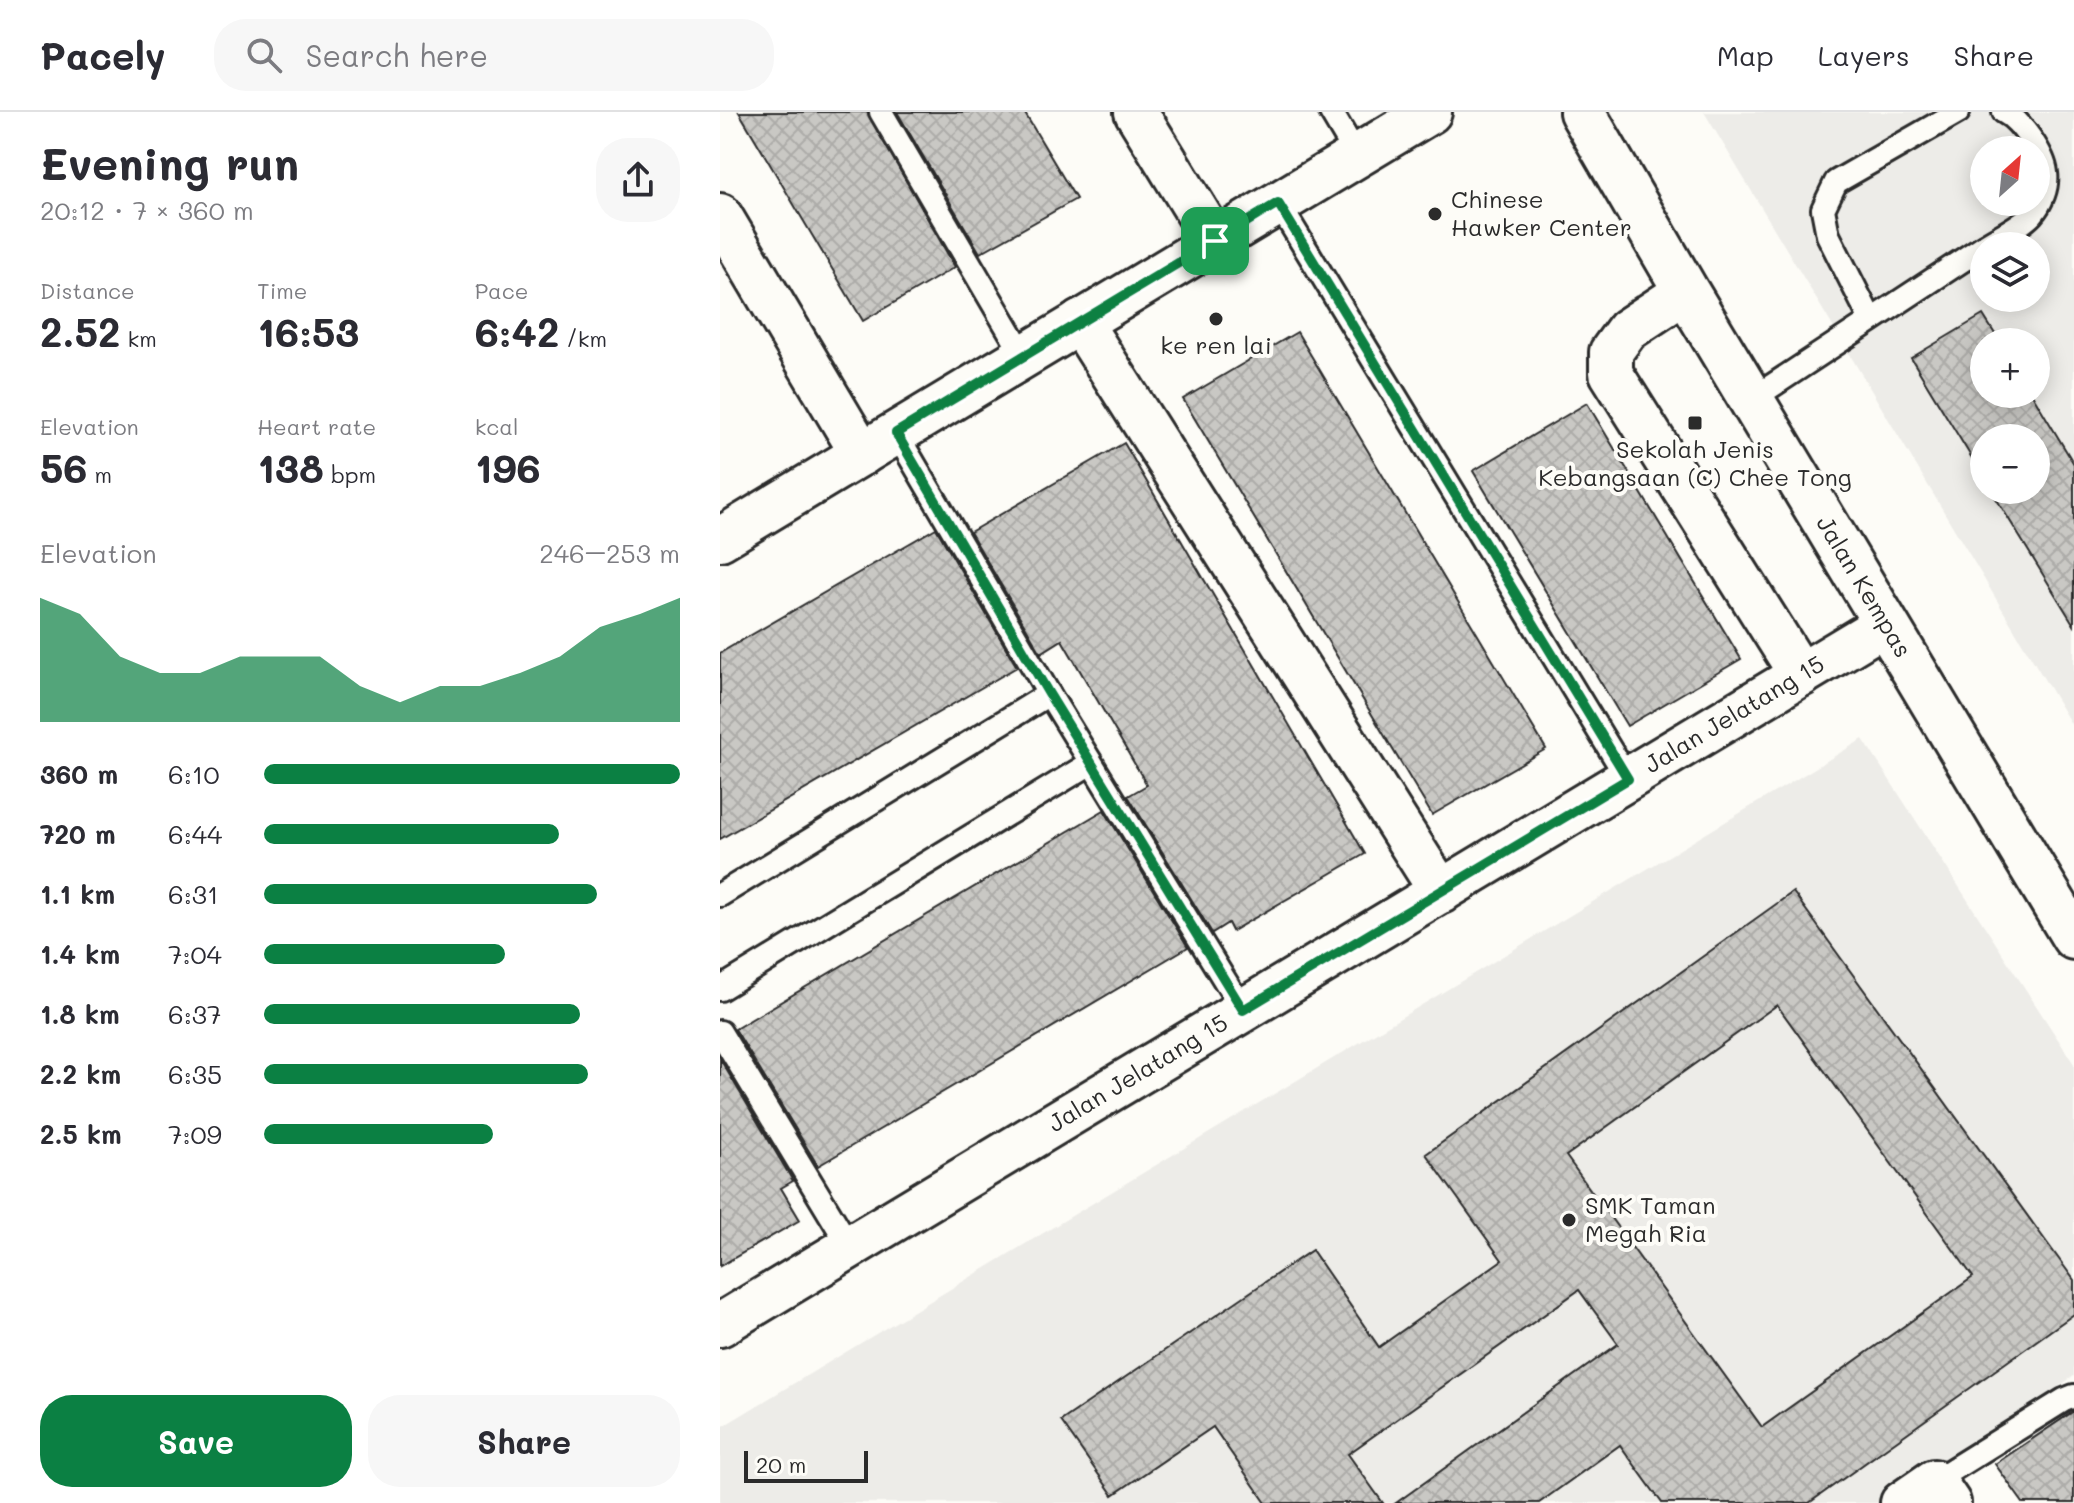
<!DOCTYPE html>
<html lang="en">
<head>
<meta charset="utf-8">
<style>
	body { margin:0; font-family:Mali,sans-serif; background:#f7f7f7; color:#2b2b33; height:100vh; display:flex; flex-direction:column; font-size:30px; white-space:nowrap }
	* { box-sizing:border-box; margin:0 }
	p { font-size:26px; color:#7c7c81 }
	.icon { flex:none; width:44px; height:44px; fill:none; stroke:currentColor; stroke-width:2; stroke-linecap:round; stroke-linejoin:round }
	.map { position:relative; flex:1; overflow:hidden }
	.panel { display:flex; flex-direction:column; background:#fff; width:720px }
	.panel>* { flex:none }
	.needle { width:52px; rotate:27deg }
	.buttons { position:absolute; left:1250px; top:24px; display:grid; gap:16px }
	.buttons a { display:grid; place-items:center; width:80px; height:80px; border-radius:50%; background:#fff; box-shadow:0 4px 20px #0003; font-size:40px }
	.scale { position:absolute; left:24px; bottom:20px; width:124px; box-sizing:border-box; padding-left:8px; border:4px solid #2b2b2b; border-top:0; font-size:22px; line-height:28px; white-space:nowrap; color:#2b2b2b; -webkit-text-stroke:6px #fdfcf7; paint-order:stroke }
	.pin { position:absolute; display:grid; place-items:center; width:68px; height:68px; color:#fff; margin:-34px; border-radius:16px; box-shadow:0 4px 12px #0006 }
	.round { display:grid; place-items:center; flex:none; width:84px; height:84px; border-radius:32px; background:#f7f7f7 }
	.headline { display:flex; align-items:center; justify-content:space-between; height:136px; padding:0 40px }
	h1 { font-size:44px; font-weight:700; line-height:60px }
	.metrics { display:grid; grid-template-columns:repeat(3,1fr); gap:12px; height:136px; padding:8px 40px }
	.metrics div { display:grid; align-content:center }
	.metrics b { font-size:40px; font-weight:700 }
	.metrics small { font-size:22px; font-weight:400 }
	.metrics p { font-size:22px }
	.chart { height:224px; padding:16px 40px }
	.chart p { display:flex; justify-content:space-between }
	.chart svg { width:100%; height:144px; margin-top:8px; fill:#0b8043; opacity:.7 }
	.action { display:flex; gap:16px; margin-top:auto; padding:16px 40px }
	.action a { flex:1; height:92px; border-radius:32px; background:#0b8043; color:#fff; font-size:32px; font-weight:700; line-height:92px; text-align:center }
	.action a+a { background:#f7f7f7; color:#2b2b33 }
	ul { padding:0 40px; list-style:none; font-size:26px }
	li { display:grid; grid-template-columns:128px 96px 1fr; align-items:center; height:60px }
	li i { height:20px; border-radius:10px; background:#0b8043 }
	header { display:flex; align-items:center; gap:48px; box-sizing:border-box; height:112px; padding:0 40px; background:#fff; border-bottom:2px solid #e1e1e2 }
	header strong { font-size:38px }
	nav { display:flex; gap:44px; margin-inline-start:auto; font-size:28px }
	.search { width:560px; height:72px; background:#f7f7f7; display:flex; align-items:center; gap:20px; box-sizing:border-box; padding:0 28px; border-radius:32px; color:#7c7c81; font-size:30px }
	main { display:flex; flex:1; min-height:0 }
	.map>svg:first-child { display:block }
	.built { fill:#edece8; fill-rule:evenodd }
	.building { fill:url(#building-cross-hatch); stroke:#2b2b2b; stroke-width:2; fill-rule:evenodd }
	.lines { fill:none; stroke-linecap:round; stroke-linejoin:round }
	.service-casing { stroke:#2b2b2b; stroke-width:28 }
	.minor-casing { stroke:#2b2b2b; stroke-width:48 }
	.tertiary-casing { stroke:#2b2b2b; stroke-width:50 }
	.service { stroke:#fdfcf7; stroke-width:22 }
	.minor { stroke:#fdfcf7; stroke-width:42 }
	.tertiary { stroke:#fdfcf7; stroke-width:44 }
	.route-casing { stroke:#fff; stroke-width:16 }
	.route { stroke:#0b8043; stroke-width:10 }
	.poi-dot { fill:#2b2b2b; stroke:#fdfcf7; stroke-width:3 }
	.labels { text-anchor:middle; stroke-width:8; stroke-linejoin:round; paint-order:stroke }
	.poi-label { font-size:24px; fill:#2b2b2b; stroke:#fdfcf7; text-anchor:start }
	.street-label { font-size:24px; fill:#2b2b2b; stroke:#fdfcf7 }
</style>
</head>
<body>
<header>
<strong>Pacely</strong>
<div class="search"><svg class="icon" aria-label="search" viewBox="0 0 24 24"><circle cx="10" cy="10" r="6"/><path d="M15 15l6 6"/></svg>Search here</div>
<nav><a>Map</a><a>Layers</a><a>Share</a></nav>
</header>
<main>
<section class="panel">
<div class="headline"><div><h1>Evening run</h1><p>20:12 · 7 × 360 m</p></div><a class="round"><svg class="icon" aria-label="share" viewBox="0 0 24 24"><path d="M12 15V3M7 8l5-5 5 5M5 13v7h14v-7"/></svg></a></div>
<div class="metrics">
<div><p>Distance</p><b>2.52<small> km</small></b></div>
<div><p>Time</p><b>16:53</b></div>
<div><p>Pace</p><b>6:42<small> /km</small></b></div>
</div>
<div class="metrics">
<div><p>Elevation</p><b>56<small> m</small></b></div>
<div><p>Heart rate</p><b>138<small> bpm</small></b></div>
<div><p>kcal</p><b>196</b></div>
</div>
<div class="chart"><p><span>Elevation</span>246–253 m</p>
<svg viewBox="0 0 160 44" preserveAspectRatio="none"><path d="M0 44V6L10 11L20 24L30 29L40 29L50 24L60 24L70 24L80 33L90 38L100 33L110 33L120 29L130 24L140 15L150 11L160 6V44z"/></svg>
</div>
<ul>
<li><b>360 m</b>6:10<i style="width:100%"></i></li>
<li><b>720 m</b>6:44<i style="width:71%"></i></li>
<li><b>1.1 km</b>6:31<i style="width:80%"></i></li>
<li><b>1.4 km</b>7:04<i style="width:58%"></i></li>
<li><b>1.8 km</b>6:37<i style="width:76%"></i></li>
<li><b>2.2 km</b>6:35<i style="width:78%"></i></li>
<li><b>2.5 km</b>7:09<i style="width:55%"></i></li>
</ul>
<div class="action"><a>Save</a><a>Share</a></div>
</section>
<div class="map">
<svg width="1354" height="1391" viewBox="0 0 1354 1391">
	<defs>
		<pattern id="building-cross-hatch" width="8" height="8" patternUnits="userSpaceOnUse" patternTransform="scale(2)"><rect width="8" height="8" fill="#c9c8c4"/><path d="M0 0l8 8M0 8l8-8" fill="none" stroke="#adaca9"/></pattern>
	</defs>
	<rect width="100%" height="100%" fill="#fdfcf7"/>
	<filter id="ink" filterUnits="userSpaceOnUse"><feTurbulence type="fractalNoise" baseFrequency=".0125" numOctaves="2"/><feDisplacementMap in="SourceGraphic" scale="16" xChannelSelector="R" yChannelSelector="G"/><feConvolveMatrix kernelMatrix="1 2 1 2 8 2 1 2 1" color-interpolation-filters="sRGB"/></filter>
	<g filter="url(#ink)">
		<g class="built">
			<path d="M 984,0 L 1354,0 L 1354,617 L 1133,248 ZM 1264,38 L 1316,38 L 1316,90 L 1264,90 ZM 1264,134 L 1316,134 L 1316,186 L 1264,186 ZM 1264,230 L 1316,230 L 1316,282 L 1264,282 ZM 1264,326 L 1316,326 L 1316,378 L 1264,378 Z"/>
			<path d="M 1143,627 L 1354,952 L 1354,1264 L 1167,1391 L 0,1391 L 0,1316 Z"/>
		</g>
		<g class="building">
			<path d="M 19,0 L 147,0 L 235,155 L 143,209 Z"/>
			<path d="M 177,0 L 304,0 L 356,87 L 260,141 Z"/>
			<path d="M 1263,203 L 1280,230 L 1264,230 L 1264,282 L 1312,282 L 1354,352 L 1354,513 L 1271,378 L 1316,378 L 1316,326 L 1264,326 L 1264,366 L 1191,246 Z"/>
			<path d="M 577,220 L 826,637 L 712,703 L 463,287 Z"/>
			<path d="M 867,291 L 1021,547 L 907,614 L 753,359 Z"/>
			<path d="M 404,331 L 645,742 L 512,819 L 508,811 L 492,821 L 408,684 L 427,673 L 342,528 L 321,541 L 250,420 Z"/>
			<path d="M 216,416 L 297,555 L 0,727 L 0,541 Z"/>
			<path d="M 384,698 L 468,835 L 98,1054 L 15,917 Z"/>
			<path d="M 1073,780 L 1354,1168 L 1354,1202 L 1089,1391 L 942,1391 L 900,1333 L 819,1391 L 676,1391 L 898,1232 L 859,1178 L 628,1342 L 663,1391 L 546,1391 L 493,1315 L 393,1383 L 341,1309 L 592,1138 L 659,1235 L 782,1148 L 706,1042 ZM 1057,893 L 1253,1165 L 1042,1315 L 846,1044 Z"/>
			<path d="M 0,947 L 73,1069 L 61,1076 L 80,1108 L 0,1154 Z"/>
			<path d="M 1354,1299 L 1354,1391 L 1303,1391 L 1275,1352 Z"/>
		</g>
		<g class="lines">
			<g class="service-casing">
				<g id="service">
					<path d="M 161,0 L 304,244"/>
					<path d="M 611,0 L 637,44"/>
					<path d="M 558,91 L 908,667"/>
					<path d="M 1264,134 C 1279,124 1300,115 1312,102 C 1321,92 1328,75 1326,61 C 1324,42 1300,8 1284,0"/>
					<path d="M 1151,208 L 1108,123 L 1103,97 L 1116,70 L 1238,0"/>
					<path d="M 1032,287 L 1264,134"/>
					<path d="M 176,321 L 329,582 L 523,898"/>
					<path d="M 0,783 L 329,582"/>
					<path d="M 0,877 L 371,651"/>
					<path d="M 0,920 L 130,1135"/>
					<path d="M 1214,1369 L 1344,1288 L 1354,1284"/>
				</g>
			</g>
			<g class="minor-casing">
				<g id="minor">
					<path d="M 416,0 L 495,129"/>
					<path d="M 0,103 L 142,342"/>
					<path d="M 966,179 L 907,218 L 891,240 L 891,261 L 1081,563"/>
					<path d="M 360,210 L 721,780"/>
					<path d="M 0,427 L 710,0"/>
					<path id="s1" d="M 0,1213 L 1165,512"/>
					<path d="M 1182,1391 L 1214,1369 L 1229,1391"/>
				</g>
			</g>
			<g class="tertiary-casing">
				<g id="tertiary">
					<path id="s2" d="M 862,0 L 966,179 L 1354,825"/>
				</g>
			</g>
			<use href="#service" class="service"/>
			<use href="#minor" class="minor"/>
			<use href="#tertiary" class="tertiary"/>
		</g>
	</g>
	<g class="lines" filter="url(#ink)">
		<g class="route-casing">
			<path id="route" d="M 558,91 L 908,667 L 523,898 L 329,582 L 176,321 Z"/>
		</g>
		<use href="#route" class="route"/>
	</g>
	<g class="poi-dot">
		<circle cx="715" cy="102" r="8"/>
		<circle cx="496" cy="207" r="8"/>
		<rect x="967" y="303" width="16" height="16" rx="4"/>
		<circle cx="849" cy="1108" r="8"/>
	</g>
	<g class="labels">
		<g class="poi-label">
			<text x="731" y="96">Chinese<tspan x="731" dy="28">Hawker Center</tspan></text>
			<text x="496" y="242" text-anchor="middle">ke ren lai</text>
			<text x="975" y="346" text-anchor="middle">Sekolah Jenis<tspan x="975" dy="28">Kebangsaan (C) Chee Tong</tspan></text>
			<text x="865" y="1102">SMK Taman<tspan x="865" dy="28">Megah Ria</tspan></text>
		</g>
		<g class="street-label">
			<text dy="8" stroke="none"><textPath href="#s2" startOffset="552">Jalan Kempas</textPath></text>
			<text dy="8" stroke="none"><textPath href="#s1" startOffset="1184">Jalan Jelatang 15</textPath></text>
			<text dy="8" stroke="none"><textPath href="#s1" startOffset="488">Jalan Jelatang 15</textPath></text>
		</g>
	</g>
</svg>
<div class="buttons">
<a><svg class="needle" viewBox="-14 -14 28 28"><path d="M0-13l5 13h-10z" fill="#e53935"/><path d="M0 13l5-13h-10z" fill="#7c7c81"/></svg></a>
<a><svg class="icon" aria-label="layers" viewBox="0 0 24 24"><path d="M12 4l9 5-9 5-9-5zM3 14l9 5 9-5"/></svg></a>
<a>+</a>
<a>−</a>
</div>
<div class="scale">20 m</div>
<div class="pin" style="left:495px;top:129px;background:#1e9e55"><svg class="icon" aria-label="arrive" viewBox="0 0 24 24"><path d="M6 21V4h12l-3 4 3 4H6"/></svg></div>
</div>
</main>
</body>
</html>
